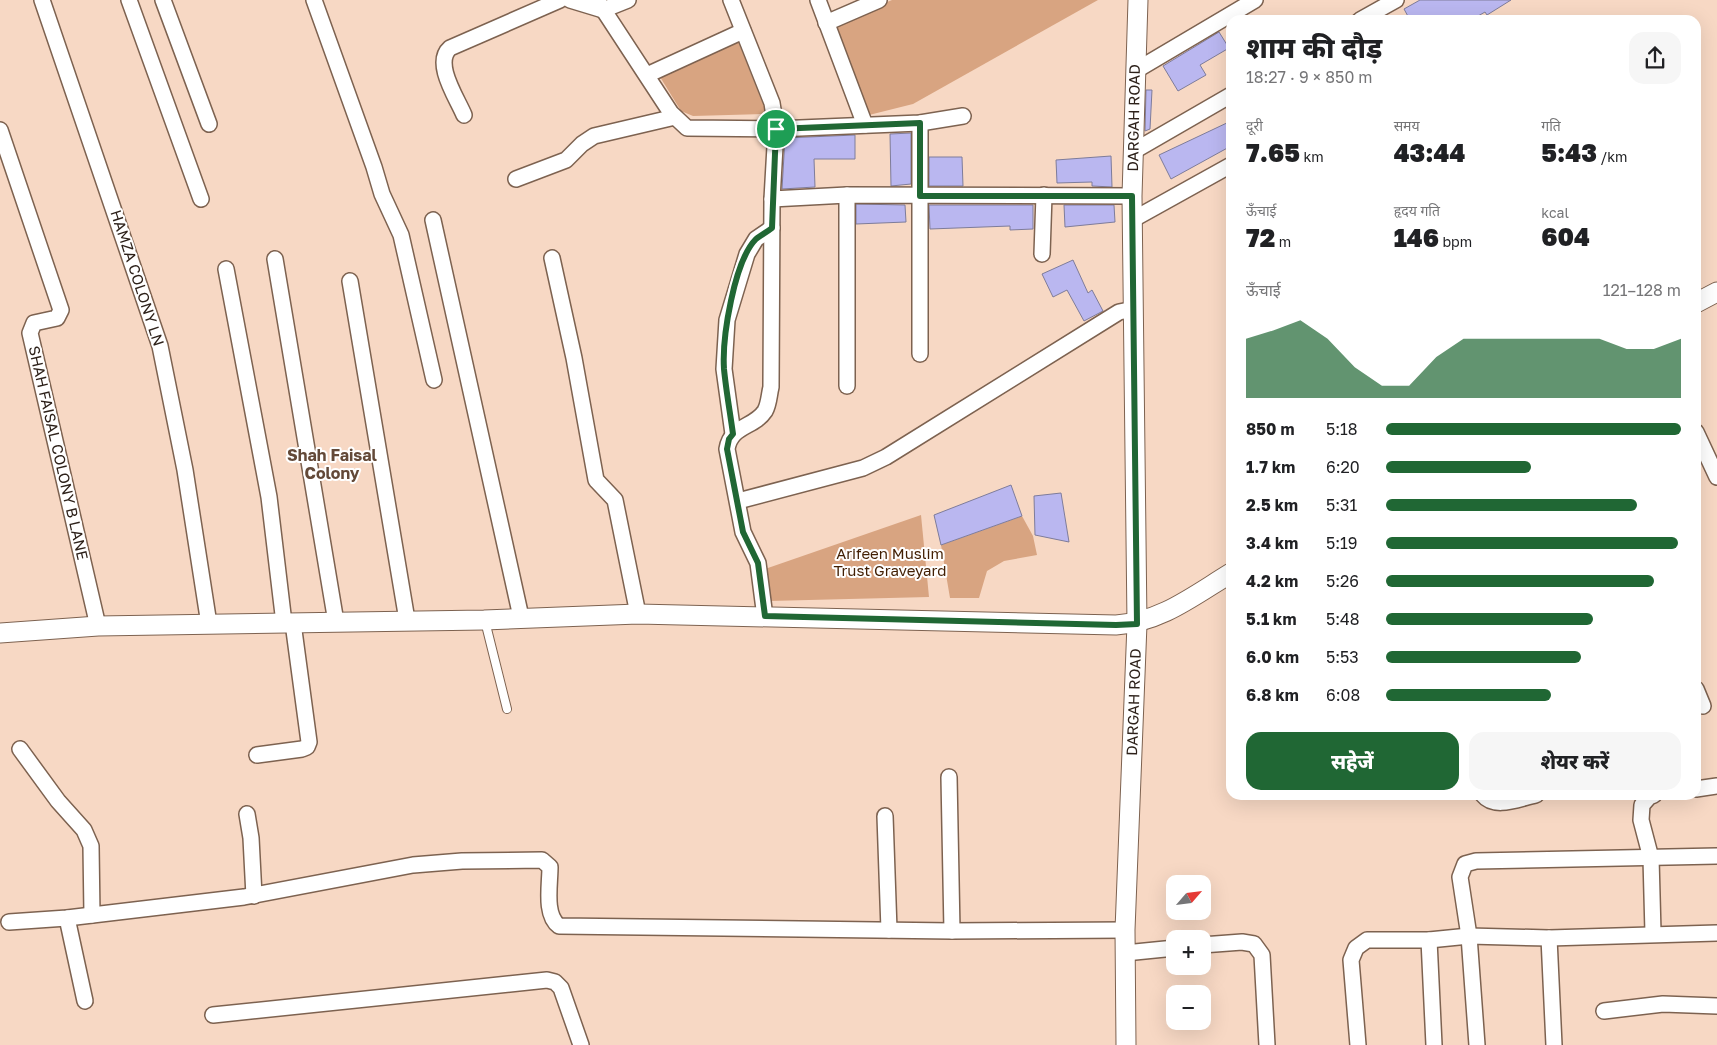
<!DOCTYPE html>
<html lang="hi">
<head>
<meta charset="utf-8">
<style>
	body { margin:0; font-family:"Golos Text","Noto Sans Devanagari",sans-serif; background:#f6f6f6; color:#202124; height:100vh; display:flex; flex-direction:column; font-size:19px; white-space:nowrap }
	* { box-sizing:border-box; margin:0 }
	p { font-size:16px; color:#757577 }
	.icon { flex:none; width:28px; height:28px; fill:none; stroke:currentColor; stroke-width:2; stroke-linecap:round; stroke-linejoin:round }
	.map { position:relative; flex:1; overflow:hidden }
	.drawer { position:absolute; left:1226px; top:15px; width:475px; height:785px; display:flex; flex-direction:column; background:#fff; border-radius:15px; box-shadow:0 5px 20px #0002 }
	.drawer>* { flex:none }
	.needle { width:32px; rotate:62deg }
	.fabs { position:absolute; left:1166px; top:875px; display:grid; gap:10px }
	.fabs a { display:grid; place-items:center; width:45px; height:45px; border-radius:10px; background:#fff; box-shadow:0 5px 20px #0002; font-size:25px }
	.pin { position:absolute; display:grid; place-items:center; width:42px; height:42px; color:#fff; margin:-21px; border:2px solid #fff; border-radius:50%; box-shadow:0 1px 5px #0007 }
	.round { display:grid; place-items:center; flex:none; width:52px; height:52px; border-radius:15px; background:#f6f6f6 }
	.overview { display:flex; align-items:center; justify-content:space-between; height:85px; padding:0 20px }
	h1 { font-size:28px; font-weight:800; line-height:38px }
	.metrics { display:grid; grid-template-columns:repeat(3,1fr); gap:8px; height:85px; padding:5px 20px }
	.metrics div { display:grid; align-content:center }
	.metrics b { font-size:25px; font-weight:800 }
	.metrics small { font-size:14px; font-weight:400 }
	.metrics p { font-size:14px }
	.chart { height:140px; padding:10px 20px }
	.chart p { display:flex; justify-content:space-between }
	.chart svg { width:100%; height:90px; margin-top:5px; fill:#206734; opacity:.7 }
	.button { display:flex; gap:10px; margin-top:auto; padding:10px 20px }
	.button a { flex:1; height:58px; border-radius:15px; background:#206734; color:#fff; font-size:20px; font-weight:800; line-height:58px; text-align:center }
	.button a+a { background:#f6f6f6; color:#202124 }
	ul { padding:0 20px; list-style:none; font-size:16px }
	li { display:grid; grid-template-columns:80px 60px 1fr; align-items:center; height:38px }
	li i { height:12px; border-radius:6px; background:#206734 }
	.map>svg:first-child { display:block }
	.green { fill:#d8a481 }
	.building { fill:#bab7f0; stroke:#7e7c9a }
	.lines { fill:none; stroke-linecap:round; stroke-linejoin:round }
	.service-casing { stroke:#7d6250; stroke-width:10 }
	.minor-casing { stroke:#7d6250; stroke-width:18 }
	.tertiary-casing { stroke:#7d6250; stroke-width:21 }
	.service { stroke:#fff; stroke-width:8 }
	.minor { stroke:#fff; stroke-width:15 }
	.tertiary { stroke:#fff; stroke-width:19 }
	.route-casing { stroke:#fff; stroke-width:10 }
	.route { stroke:#206734; stroke-width:6 }
	.labels { text-anchor:middle; stroke-width:4; stroke-linejoin:round; paint-order:stroke }
	.street-label { font-size:15px; fill:#2d211a; stroke:#fff }
	.park-label { font-size:15px; fill:#421f03; stroke:#fff }
	.neighbourhood-label { font-size:16px; font-weight:bold; fill:#634938; stroke:#fff }
</style>
</head>
<body>
<div class="map">
<svg width="1717" height="1045" viewBox="0 0 1717 1045">
	<rect width="100%" height="100%" fill="#f7d8c4"/>
	<g class="green">
		<path d="M 892,0 L 1098,0 L 913,104 L 869,115 L 834,24 Z"/>
		<path d="M 738,41 L 767,114 L 693,116 L 681,111 L 657,72 Z"/>
		<path d="M 921,515 L 929,597 L 769,601 L 765,569 Z"/>
		<path d="M 1022,516 L 1033,536 L 1037,555 L 1004,561 L 987,571 L 979,598 L 950,598 L 941,545 Z"/>
	</g>
	<g class="building">
		<path d="M 1420,0 L 1511,0 L 1487,15 L 1485,12 L 1471,20 L 1410,20 L 1404,9 Z"/>
		<path d="M 1219,32 L 1229,48 L 1200,65 L 1206,75 L 1178,91 L 1163,66 Z"/>
		<path d="M 1146,90 L 1152,90 L 1150,129 L 1145,131 Z"/>
		<path d="M 1231,121 L 1231,146 L 1171,179 L 1159,155 Z"/>
		<path d="M 911,133 L 911,184 L 891,186 L 890,134 Z"/>
		<path d="M 855,135 L 855,159 L 814,159 L 815,187 L 782,189 L 785,138 Z"/>
		<path d="M 1111,156 L 1112,187 L 1092,186 L 1092,182 L 1057,183 L 1056,160 Z"/>
		<path d="M 929,157 L 962,157 L 963,186 L 929,186 Z"/>
		<path d="M 856,204 L 905,205 L 906,222 L 856,224 Z"/>
		<path d="M 929,205 L 1033,205 L 1033,229 L 1010,230 L 1010,226 L 930,229 Z"/>
		<path d="M 1064,205 L 1114,205 L 1115,222 L 1065,227 Z"/>
		<path d="M 1073,260 L 1088,293 L 1092,290 L 1103,311 L 1084,321 L 1067,290 L 1053,297 L 1042,274 Z"/>
		<path d="M 1011,485 L 1022,516 L 941,545 L 934,515 Z"/>
		<path d="M 1061,493 L 1069,542 L 1035,535 L 1034,496 Z"/>
	</g>
	<g class="lines">
		<g class="service-casing">
			<path id="service" d="M 485,621 L 507,709"/>
		</g>
		<g class="minor-casing">
			<g id="minor">
				<path d="M 42,0 L 160,346 L 185,470 L 209,624"/>
				<path d="M 129,0 L 201,199"/>
				<path d="M 163,0 L 209,124"/>
				<path d="M 314,0 L 374,167 L 382,194 L 401,235 L 434,380"/>
				<path d="M 570,0 L 603,10 L 628,0"/>
				<path d="M 597,0 L 671,113 L 687,128 L 776,129 L 920,123 L 963,116"/>
				<path d="M 731,0 L 772,103 L 776,129 L 772,199 L 771,387 C 769,395 769,404 765,411 C 754,428 731,425 727,449 L 743,532 L 758,563 L 765,617"/>
				<path d="M 818,0 L 865,125"/>
				<path d="M 1360,20 L 1396,0"/>
				<path d="M 826,23 L 879,0"/>
				<path d="M 1135,71 L 1255,0"/>
				<path d="M 647,75 L 743,31"/>
				<path d="M 464,115 C 457,98 433,63 450,48 L 560,0"/>
				<path d="M 0,130 L 61,310 L 57,318 L 34,323 L 30,333 L 98,626"/>
				<path d="M 1134,151 L 1231,95"/>
				<path d="M 516,179 L 566,160 L 582,144 L 594,136 L 675,117"/>
				<path d="M 772,199 L 847,195 L 1132,196"/>
				<path d="M 433,220 L 521,617"/>
				<path d="M 1132,220 L 1231,165"/>
				<path d="M 1042,254 L 1044,195"/>
				<path d="M 552,258 L 574,358 L 596,480 L 615,500 L 638,614"/>
				<path d="M 275,259 L 336,622"/>
				<path d="M 226,269 L 269,497 L 284,623"/>
				<path d="M 350,281 L 407,620"/>
				<path d="M 920,354 L 920,123"/>
				<path d="M 847,386 L 847,195"/>
				<path d="M 1696,432 L 1717,477"/>
				<path d="M 733,434 L 724,369 L 727,320 L 747,254 L 756,239 L 772,228"/>
				<path d="M 738,501 L 863,468 L 886,457 L 1119,312 L 1134,309"/>
				<path d="M 1696,689 L 1703,706"/>
				<path d="M 20,749 L 58,801 L 84,830 L 91,846 L 92,915"/>
				<path d="M 257,755 L 302,749 L 307,747 L 309,742 L 293,623"/>
				<path d="M 949,777 L 952,931"/>
				<path d="M 1696,789 L 1717,786"/>
				<path d="M 1483,795 C 1495,810 1520,798 1536,795"/>
				<path d="M 247,814 L 251,838 L 254,896"/>
				<path d="M 885,816 L 889,930"/>
				<path d="M 67,918 L 85,1001"/>
				<path d="M 9,922 L 67,918 L 244,897 L 413,865 L 462,861 L 542,860 L 550,867 C 550,885 544,915 559,926 L 952,931 L 1125,930"/>
				<path d="M 1653,933 L 1651,858 L 1641,820 L 1642,805 L 1649,797 L 1654,795"/>
				<path d="M 1549,938 L 1554,1045"/>
				<path d="M 1429,940 L 1434,1045"/>
				<path d="M 1202,945 L 1242,942 L 1254,944 L 1262,955 L 1267,1045"/>
				<path d="M 1125,953 L 1175,948"/>
				<path d="M 1604,1011 L 1663,1004 L 1717,1006"/>
				<path d="M 213,1015 L 547,980 L 555,982 L 561,988 L 581,1045"/>
				<path d="M 1358,1045 L 1351,960 L 1356,948 L 1367,940 L 1429,940 L 1469,936 L 1549,938 L 1717,933"/>
				<path d="M 1477,1045 L 1469,936 L 1460,877 L 1465,864 L 1476,861 L 1717,856"/>
			</g>
		</g>
		<g class="tertiary-casing">
			<g id="tertiary">
				<path d="M 1696,303 L 1717,292"/>
				<path d="M 0,633 L 98,626 L 484,620 L 638,614 L 1116,625 C 1161,622 1193,596 1231,573"/>
				<path d="M 1126,1045 L 1125,930 L 1137,624 L 1132,196 L 1138,0"/>
			</g>
		</g>
		<use href="#service" class="service"/>
		<use href="#minor" class="minor"/>
		<use href="#tertiary" class="tertiary"/>
	</g>
	<g class="lines">
		<g class="route-casing">
			<path id="route" d="M 920,123 L 920,196 L 1132,196 L 1137,624 L 1116,625 L 765,616 L 758,563 L 743,532 L 727,449 L 729,439 L 733,434 C 730,412 726,390 724,369 C 722,338 734,261 756,239 C 761,235 767,232 772,228 L 776,129 Z"/>
		</g>
		<use href="#route" class="route"/>
	</g>
	<g class="labels">
		<g class="street-label">
			<text transform="translate(1134 118) rotate(-89)" y="5">DARGAH ROAD</text>
			<text transform="translate(137 278) rotate(72)" y="5">HAMZA COLONY LN</text>
			<text transform="translate(58 453) rotate(77)" y="5">SHAH FAISAL COLONY B LANE</text>
			<text transform="translate(1134 702) rotate(-88)" y="5">DARGAH ROAD</text>
		</g>
		<g class="park-label">
			<text x="890" y="559">Arifeen Muslim<tspan x="890" dy="17">Trust Graveyard</tspan></text>
		</g>
		<g class="neighbourhood-label">
			<text x="332" y="461">Shah Faisal<tspan x="332" dy="18">Colony</tspan></text>
		</g>
	</g>
</svg>
<div class="fabs">
<a><svg class="needle" viewBox="-14 -14 28 28"><path d="M0-13l5 13h-10z" fill="#e53935"/><path d="M0 13l5-13h-10z" fill="#757577"/></svg></a>
<a>+</a>
<a>−</a>
</div>
<div class="pin" style="left:776px;top:129px;background:#1e9e55"><svg class="icon" aria-label="arrive" viewBox="0 0 24 24"><path d="M6 21V4h12l-3 4 3 4H6"/></svg></div>
<section class="drawer">
<div class="overview"><div><h1>शाम की दौड़</h1><p>18:27 · 9 × 850 m</p></div><a class="round"><svg class="icon" aria-label="share" viewBox="0 0 24 24"><path d="M12 15V3M7 8l5-5 5 5M5 13v7h14v-7"/></svg></a></div>
<div class="metrics">
<div><p>दूरी</p><b>7.65<small> km</small></b></div>
<div><p>समय</p><b>43:44</b></div>
<div><p>गति</p><b>5:43<small> /km</small></b></div>
</div>
<div class="metrics">
<div><p>ऊँचाई</p><b>72<small> m</small></b></div>
<div><p>हृदय गति</p><b>146<small> bpm</small></b></div>
<div><p>kcal</p><b>604</b></div>
</div>
<div class="chart"><p><span>ऊँचाई</span>121–128 m</p>
<svg viewBox="0 0 160 44" preserveAspectRatio="none"><path d="M0 44V15L10 11L20 6L30 15L40 29L50 38L60 38L70 24L80 15L90 15L100 15L110 15L120 15L130 15L140 20L150 20L160 15V44z"/></svg>
</div>
<ul>
<li><b>850 m</b>5:18<i style="width:100%"></i></li>
<li><b>1.7 km</b>6:20<i style="width:49%"></i></li>
<li><b>2.5 km</b>5:31<i style="width:85%"></i></li>
<li><b>3.4 km</b>5:19<i style="width:99%"></i></li>
<li><b>4.2 km</b>5:26<i style="width:91%"></i></li>
<li><b>5.1 km</b>5:48<i style="width:70%"></i></li>
<li><b>6.0 km</b>5:53<i style="width:66%"></i></li>
<li><b>6.8 km</b>6:08<i style="width:56%"></i></li>
</ul>
<div class="button"><a>सहेजें</a><a>शेयर करें</a></div>
</section>
</div>
</body>
</html>
